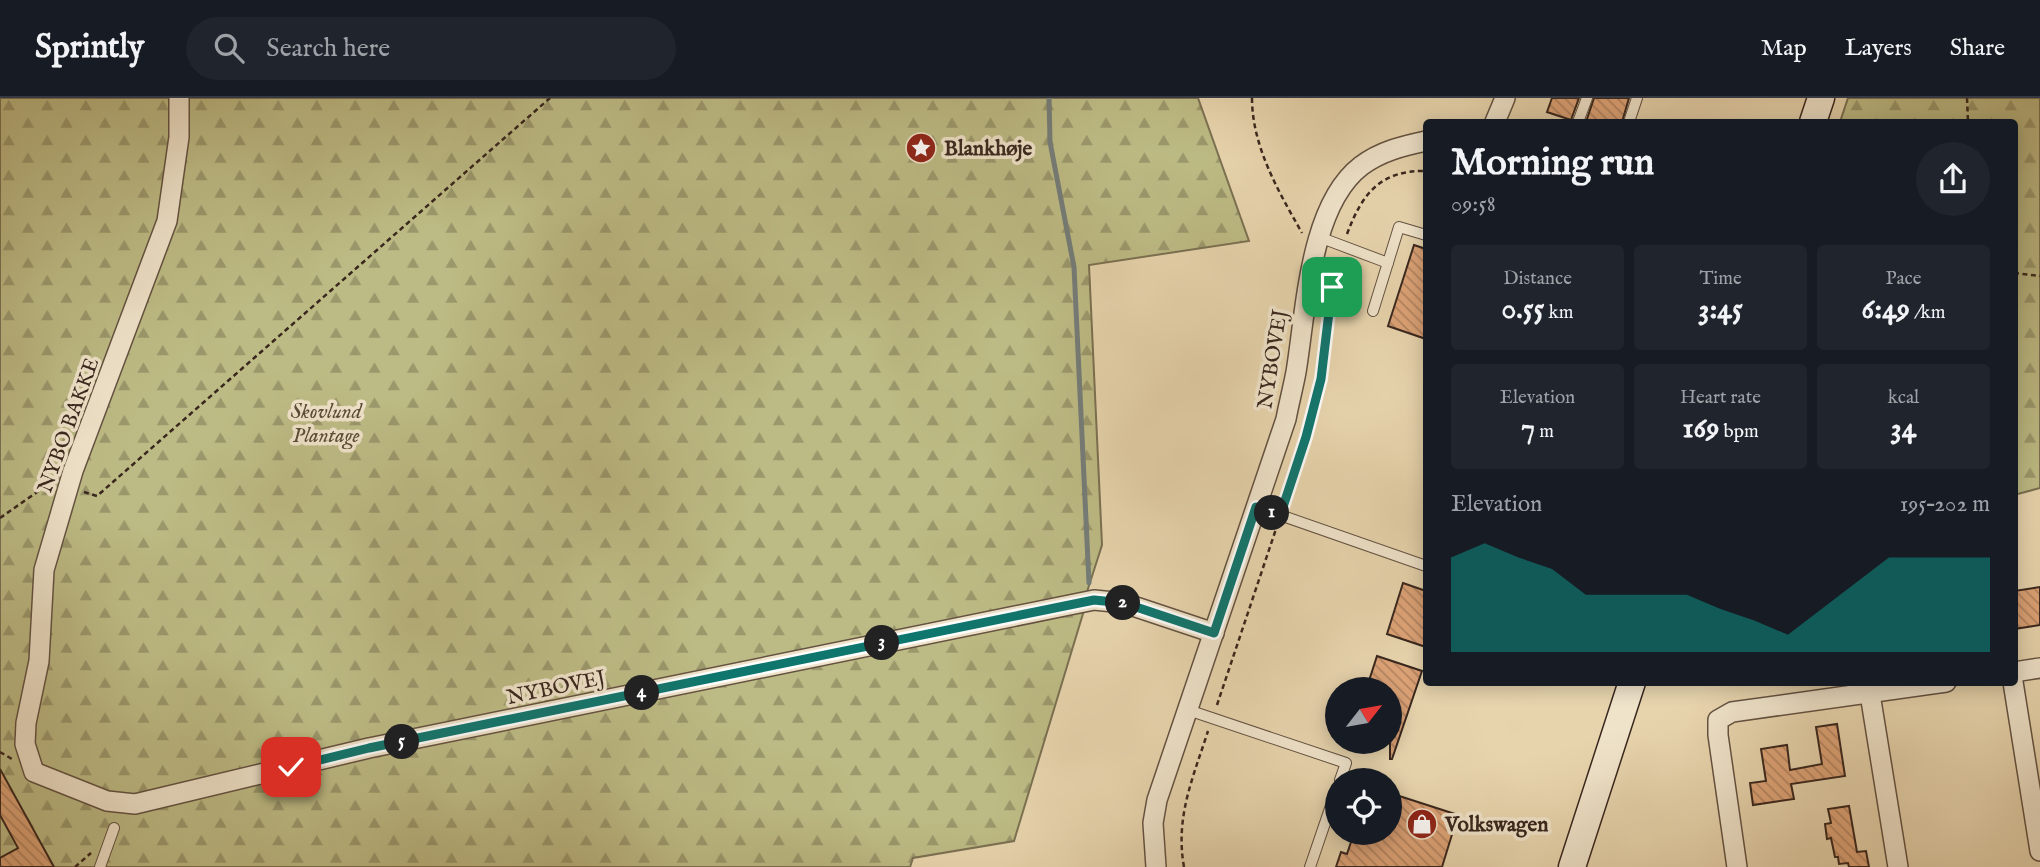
<!DOCTYPE html>
<html lang="en">
<head>
<meta charset="utf-8">
<style>
	body { margin:0; font-family:"IM FELL English",serif; background:#20242c; color:#f1f3f6; height:100vh; display:flex; flex-direction:column; font-size:26px; white-space:nowrap }
	* { box-sizing:border-box; margin:0 }
	p { font-size:23px; color:#9ea1a6 }
	.icon { flex:none; width:38px; height:38px; fill:none; stroke:currentColor; stroke-width:2; stroke-linecap:round; stroke-linejoin:round }
	.map { position:relative; flex:1; overflow:hidden }
	.details { position:absolute; left:1423px; top:21px; width:595px; height:567px; display:flex; flex-direction:column; background:#171b24; border-radius:7px; box-shadow:0 4px 18px #0003 }
	.details>* { flex:none }
	.needle { width:46px; rotate:59deg }
	.tools { position:absolute; left:1325px; top:579px; display:grid; gap:14px }
	.tools a { display:grid; place-items:center; width:77px; height:77px; border-radius:50%; background:#171b24; box-shadow:0 4px 18px #0003; font-size:35px }
	.pin { position:absolute; display:grid; place-items:center; width:60px; height:60px; color:#fff; margin:-30px; border-radius:14px; box-shadow:0 4px 10px #0006 }
	.km { position:absolute; width:35px; height:35px; margin:-18px; border-radius:50%; background:#222; color:#fff; font-size:19px; line-height:35px; text-align:center }
	.round { display:grid; place-items:center; flex:none; width:74px; height:74px; border-radius:37px; background:#20242c }
	.summary { display:flex; align-items:center; justify-content:space-between; height:119px; padding:0 28px }
	h1 { font-size:38px; font-weight:700; line-height:52px }
	.metrics { display:grid; grid-template-columns:repeat(3,1fr); gap:10px; height:119px; padding:7px 28px }
	.metrics div { display:grid; align-content:center; border-radius:7px; background:#20242c; text-align:center }
	.metrics b { font-size:30px; font-weight:700 }
	.metrics small { font-size:19px; font-weight:400 }
	.metrics p { font-size:19px }
	.chart { height:196px; padding:14px 28px }
	.chart p { display:flex; justify-content:space-between }
	.chart svg { width:100%; height:126px; margin-top:7px; fill:#0f766e; opacity:.7 }
	header { display:flex; align-items:center; gap:42px; box-sizing:border-box; height:98px; padding:0 35px; background:#171b24; border-bottom:2px solid #363941 }
	header strong { font-size:33px }
	nav { display:flex; gap:38px; margin-inline-start:auto; font-size:24px }
	.search { width:490px; height:63px; background:#20242c; display:flex; align-items:center; gap:18px; box-sizing:border-box; padding:0 24px; border-radius:38px; color:#9ea1a6; font-size:26px }
	.map>svg:first-child { display:block }
	.forest { fill:url(#forest-firs); stroke:#7b7152; stroke-width:2 }
	.lines { fill:none; stroke-linecap:round; stroke-linejoin:round }
	.stream { stroke:#747d79; stroke-width:5 }
	.building { fill:url(#building-back-hatch); stroke:#39271e; stroke-width:2 }
	.service-casing { stroke:#645242; stroke-width:12 }
	.minor-casing { stroke:#645242; stroke-width:22 }
	.secondary-casing { stroke:#39271e; stroke-width:29 }
	.path { stroke:#39271e; stroke-width:2.5; stroke-dasharray:5 3.5; stroke-linecap:butt }
	.service { stroke:#efe3ca; stroke-width:10 }
	.minor { stroke:#efe3ca; stroke-width:19 }
	.secondary { stroke:#efe3ca; stroke-width:26 }
	.route-casing { stroke:#fff; stroke-width:14 }
	.route { stroke:#0f766e; stroke-width:9 }
	.labels { text-anchor:middle; stroke-width:7; stroke-linejoin:round; paint-order:stroke }
	.poi-label { font-size:21px; font-weight:bold; fill:#39271e; stroke:#efe3ca; text-anchor:start }
	.street-label { font-size:21px; fill:#39271e; stroke:#efe3ca }
	.park-label { font-size:21px; font-style:italic; fill:#5a4c38; stroke:#efe3ca }
</style>
</head>
<body>
<header>
<strong>Sprintly</strong>
<div class="search"><svg class="icon" aria-label="search" viewBox="0 0 24 24"><circle cx="10" cy="10" r="6"/><path d="M15 15l6 6"/></svg>Search here</div>
<nav><a>Map</a><a>Layers</a><a>Share</a></nav>
</header>
<div class="map">
<svg width="2040" height="769" viewBox="0 0 2040 769">
	<defs>
		<pattern id="forest-firs" width="22" height="20" patternUnits="userSpaceOnUse" patternTransform="scale(1.75)"><rect width="22" height="20" fill="#bdbb85"/><path d="M5 1l3.5 6h-7zM16 11l3.5 6h-7z" fill="#9b986c"/></pattern>
		<pattern id="building-back-hatch" width="6" height="6" patternUnits="userSpaceOnUse" patternTransform="scale(1.75)"><rect width="6" height="6" fill="#dda377"/><path d="M-1 5l2 2M0 0l6 6M5-1l2 2" fill="none" stroke="#b48561"/></pattern>
	</defs>
	<rect width="100%" height="100%" fill="#e7d4ad"/>
	<filter id="stains"><feTurbulence type="fractalNoise" baseFrequency=".00286" numOctaves="4"/><feColorMatrix values="0 0 0 0 .2 0 0 0 0 .09 0 0 0 0 .02 0 0 0 .5 -.17"/></filter>
	<radialGradient id="worn" r=".72"><stop offset=".6" stop-color="#630" stop-opacity="0"/><stop offset="1" stop-color="#630" stop-opacity=".3"/></radialGradient>
	<g class="forest">
		<path d="M 0,0 L 1198,0 L 1249,143 L 1089,167 L 1102,447 L 1086,497 L 604,606 L 1085,509 L 1014,743 L 913,760 L 910,769 L 0,769 Z"/>
		<path d="M 1848,0 L 2040,0 L 2040,390 L 2014,397 L 2014,24 L 1840,24 Z"/>
	</g>
	<g class="lines">
		<path class="stream" d="M 1049,0 L 1050,44 L 1074,169 L 1089,485"/>
	</g>
	<g class="building">
		<path d="M 1552,0 L 1579,0 L 1571,22 L 1547,14 Z"/>
		<path d="M 1594,0 L 1629,0 L 1622,24 L 1586,24 Z"/>
		<path d="M 1414,147 L 1426,151 L 1426,241 L 1388,228 Z"/>
		<path d="M 1403,485 L 1426,493 L 1426,549 L 1387,536 Z"/>
		<path d="M 2040,489 L 2040,527 L 2014,531 L 2014,493 Z"/>
		<path d="M 1377,558 L 1422,573 L 1392,661 L 1390,661 L 1390,592 L 1366,592 Z"/>
		<path d="M 1837,626 L 1845,678 L 1791,686 L 1794,701 L 1753,707 L 1750,685 L 1766,683 L 1761,651 L 1787,647 L 1790,672 L 1822,666 L 1816,629 Z"/>
		<path d="M 0,671 L 54,769 L 0,769 L 0,760 L 18,750 L 0,717 Z"/>
		<path d="M 1390,695 L 1458,717 L 1442,769 L 1336,769 L 1341,754 L 1347,756 L 1354,735 L 1390,735 Z"/>
		<path d="M 1849,708 L 1857,754 L 1866,753 L 1869,769 L 1849,769 L 1848,765 L 1839,766 L 1838,759 L 1835,759 L 1831,740 L 1827,741 L 1825,726 L 1831,725 L 1828,711 Z"/>
	</g>
	<g class="lines">
		<g class="service-casing">
			<g id="service">
				<path d="M 1578,24 L 1587,0"/>
				<path d="M 1629,24 L 1637,0"/>
				<path d="M 1319,139 L 1388,165"/>
				<path d="M 1373,213 L 1399,129 L 1426,137"/>
				<path d="M 1257,409 L 1426,468"/>
				<path d="M 1188,612 L 1346,665 L 1340,682"/>
				<path d="M 100,769 L 114,730"/>
				<path d="M 1310,769 L 1337,690"/>
			</g>
		</g>
		<g class="minor-casing">
			<g id="minor">
				<path d="M 179,0 L 179,39 L 167,123 L 73,373 L 44,472 L 39,563 L 26,625 L 25,646 L 34,674 L 107,703 L 135,706 L 369,650 L 1094,502 L 1124,505 L 1214,535"/>
				<path d="M 1495,24 L 1505,0"/>
				<path d="M 2014,574 L 2040,570"/>
				<path d="M 2013,584 L 2040,753"/>
				<path d="M 1870,596 L 1898,769"/>
				<path d="M 1156,769 L 1153,725 L 1157,702 L 1286,321 C 1289,305 1293,290 1296,274 C 1306,214 1309,108 1361,68 C 1381,53 1403,48 1426,43"/>
				<path d="M 1737,769 L 1718,637 L 1718,622 L 1732,614 L 1946,584"/>
			</g>
		</g>
		<g class="secondary-casing">
			<g id="secondary">
				<path d="M 1813,24 L 1821,0"/>
				<path d="M 1572,769 L 1632,584"/>
			</g>
		</g>
		<g class="path">
			<path d="M 1252,0 C 1252,49 1279,94 1302,135"/>
			<path d="M 1967,0 L 1968,24"/>
			<path d="M 1347,136 C 1362,96 1380,72 1426,73"/>
			<path d="M 2014,175 L 2040,178"/>
			<path d="M 84,394 L 97,398 L 550,0"/>
			<path d="M 1284,405 C 1298,364 1313,323 1321,281 C 1329,240 1329,200 1340,159"/>
			<path d="M 0,420 L 50,385"/>
			<path d="M 1217,607 L 1276,431"/>
			<path d="M 0,654 L 12,661"/>
			<path d="M 75,769 L 91,755"/>
			<path d="M 1184,769 C 1175,719 1193,680 1208,633"/>
		</g>
		<use href="#service" class="service"/>
		<use href="#minor" class="minor"/>
		<use href="#secondary" class="secondary"/>
	</g>
	<g class="lines">
		<g class="route-casing">
			<path id="route" d="M 291,669 L 369,650 L 1094,502 L 1124,505 L 1214,535 L 1256,409 L 1280,418 L 1306,339 L 1321,281 L 1332,189"/>
		</g>
		<use href="#route" class="route"/>
	</g>
	<defs>
		<g id="sight-disc" transform="scale(1.575)"><circle r="9.5" fill="#8f2418" stroke="#efe3ca"/><path d="M0-6L1.8-2.2L6-1.7L2.9 1.2L3.7 5.4L0 3.3L-3.7 5.4L-2.9 1.2L-6-1.7L-1.8-2.2Z" fill="#fff"/></g>
		<g id="shop-disc" transform="scale(1.575)"><circle r="9.5" fill="#8f2418" stroke="#efe3ca"/><path d="M-5-2.5h2.3a2.7 3.5 0 0 1 5.4 0H5L5.5 6h-11ZM-1.5-2.5h3a1.5 2.3 0 0 0-3 0Z" fill="#fff"/></g>
	</defs>
	<g fill-rule="evenodd">
		<use href="#sight-disc" x="921" y="50"/>
		<use href="#shop-disc" x="1422" y="726"/>
	</g>
	<g class="labels">
		<g class="poi-label">
			<text x="944" y="57">Blankhøje</text>
			<text x="1445" y="733">Volkswagen</text>
		</g>
		<g class="street-label">
			<text transform="translate(1272 261) rotate(-81)" y="7">NYBOVEJ</text>
			<text transform="translate(68 327) rotate(-70)" y="7">NYBO BAKKE</text>
			<text transform="translate(556 589) rotate(-12)" y="7">NYBOVEJ</text>
		</g>
		<g class="park-label">
			<text x="326" y="320">Skovlund<tspan x="326" dy="24">Plantage</tspan></text>
		</g>
	</g>
	<rect width="100%" height="100%" filter="url(#stains)"/>
	<rect width="100%" height="100%" fill="url(#worn)"/>
</svg>
<div class="tools">
<a><svg class="needle" viewBox="-14 -14 28 28"><path d="M0-13l5 13h-10z" fill="#e53935"/><path d="M0 13l5-13h-10z" fill="#9ea1a6"/></svg></a>
<a><svg class="icon" aria-label="locate" viewBox="0 0 24 24"><circle cx="12" cy="12" r="6"/><path d="M12 2v4M12 18v4M2 12h4M18 12h4"/></svg></a>
</div>
<div class="pin" style="left:1332px;top:189px;background:#1e9e55"><svg class="icon" aria-label="arrive" viewBox="0 0 24 24"><path d="M6 21V4h12l-3 4 3 4H6"/></svg></div>
<div class="pin" style="left:291px;top:669px;background:#d93025"><svg class="icon" aria-label="check" viewBox="0 0 24 24"><path d="M5 12l5 5 9-10"/></svg></div>
<b class="km" style="left:1272px;top:415px">1</b>
<b class="km" style="left:1123px;top:505px">2</b>
<b class="km" style="left:882px;top:545px">3</b>
<b class="km" style="left:642px;top:595px">4</b>
<b class="km" style="left:402px;top:644px">5</b>
<section class="details">
<div class="summary"><div><h1>Morning run</h1><p>09:58</p></div><a class="round"><svg class="icon" aria-label="share" viewBox="0 0 24 24"><path d="M12 15V3M7 8l5-5 5 5M5 13v7h14v-7"/></svg></a></div>
<div class="metrics">
<div><p>Distance</p><b>0.55<small> km</small></b></div>
<div><p>Time</p><b>3:45</b></div>
<div><p>Pace</p><b>6:49<small> /km</small></b></div>
</div>
<div class="metrics">
<div><p>Elevation</p><b>7<small> m</small></b></div>
<div><p>Heart rate</p><b>169<small> bpm</small></b></div>
<div><p>kcal</p><b>34</b></div>
</div>
<div class="chart"><p><span>Elevation</span>195–202 m</p>
<svg viewBox="0 0 160 44" preserveAspectRatio="none"><path d="M0 44V11L10 6L20 11L30 15L40 24L50 24L60 24L70 24L80 29L90 33L100 38L110 29L120 20L130 11L140 11L150 11L160 11V44z"/></svg>
</div>
</section>
</div>
</body>
</html>
